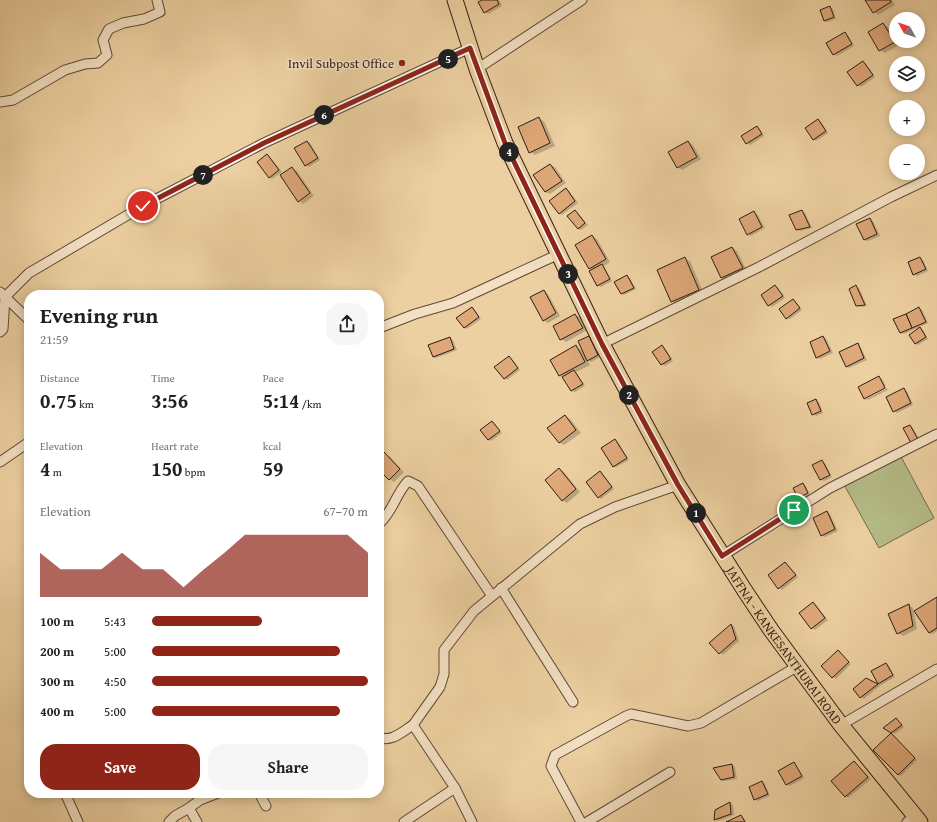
<!DOCTYPE html>
<html lang="en">
<head>
<meta charset="utf-8">
<style>
	body { margin:0; font-family:"Gentium Book Plus",serif; background:#f6f6f6; color:#202124; height:100vh; display:flex; flex-direction:column; font-size:15px; white-space:nowrap }
	* { box-sizing:border-box; margin:0 }
	p { font-size:13px; color:#757577 }
	.icon { flex:none; width:22px; height:22px; fill:none; stroke:currentColor; stroke-width:2; stroke-linecap:round; stroke-linejoin:round }
	.map { position:relative; flex:1; overflow:hidden }
	.side { position:absolute; left:24px; top:290px; width:360px; height:508px; display:flex; flex-direction:column; background:#fff; border-radius:16px; box-shadow:0 2px 10px #0003 }
	.side>* { flex:none }
	.needle { width:26px; rotate:310deg }
	.fabs { position:absolute; left:889px; top:12px; display:grid; gap:8px }
	.fabs a { display:grid; place-items:center; width:36px; height:36px; border-radius:50%; background:#fff; box-shadow:0 2px 10px #0003; font-size:20px }
	.pin { position:absolute; display:grid; place-items:center; width:34px; height:34px; color:#fff; margin:-17px; border:2px solid #fff; border-radius:50%; box-shadow:0 1px 4px #0007 }
	.km { position:absolute; width:20px; height:20px; margin:-10px; border-radius:50%; background:#222; color:#fff; font-size:11px; line-height:20px; text-align:center }
	.round { display:grid; place-items:center; flex:none; width:42px; height:42px; border-radius:16px; background:#f6f6f6 }
	.summary { display:flex; align-items:center; justify-content:space-between; height:68px; padding:0 16px }
	h1 { font-size:22px; font-weight:700; line-height:30px }
	.metrics { display:grid; grid-template-columns:repeat(3,1fr); gap:6px; height:68px; padding:4px 16px }
	.metrics div { display:grid; align-content:center }
	.metrics b { font-size:20px; font-weight:700 }
	.metrics small { font-size:11px; font-weight:400 }
	.metrics p { font-size:11px }
	.chart { height:112px; padding:8px 16px }
	.chart p { display:flex; justify-content:space-between }
	.chart svg { width:100%; height:72px; margin-top:4px; fill:#8f2418; opacity:.7 }
	.primary-button { display:flex; gap:8px; margin-top:auto; padding:8px 16px }
	.primary-button a { flex:1; height:46px; border-radius:16px; background:#8f2418; color:#fff; font-size:16px; font-weight:700; line-height:46px; text-align:center }
	.primary-button a+a { background:#f6f6f6; color:#202124 }
	ul { padding:0 16px; list-style:none; font-size:13px }
	li { display:grid; grid-template-columns:64px 48px 1fr; align-items:center; height:30px }
	li i { height:10px; border-radius:5px; background:#8f2418 }
	.map>svg:first-child { display:block }
	.green { fill:#b5bc87; stroke:#716d4f }
	.shadow { fill:#0003 }
	.building { fill:#dfa879; stroke:#2d1e17 }
	.lines { fill:none; stroke-linecap:round; stroke-linejoin:round }
	.street-casing { stroke:#5d4a3a; stroke-width:11 }
	.primary-casing { stroke:#2d1e17; stroke-width:17 }
	.street { stroke:#f3e0c2; stroke-width:9 }
	.primary { stroke:#edd0a1; stroke-width:15 }
	.route-casing { stroke:#fff; stroke-width:8 }
	.route { stroke:#8f2418; stroke-width:5 }
	.poi-dot { fill:#8f2418; stroke:#f3e0c2; stroke-width:1.5 }
	.labels { text-anchor:middle; stroke-width:3; stroke-linejoin:round; paint-order:stroke }
	.poi-label { font-size:13px; fill:#2d1e17; stroke:#f3e0c2; text-anchor:end }
	.street-label { font-size:13px; fill:#2d1e17; stroke:#f3e0c2 }
</style>
</head>
<body>
<div class="map">
<svg width="937" height="822" viewBox="0 0 937 822">
	<rect width="100%" height="100%" fill="#edd0a1"/>
	<filter id="stains"><feTurbulence type="fractalNoise" baseFrequency=".005" numOctaves="4"/><feColorMatrix values="0 0 0 0 .2 0 0 0 0 .09 0 0 0 0 .02 0 0 0 .5 -.17"/></filter>
	<radialGradient id="worn" r=".72"><stop offset=".6" stop-color="#630" stop-opacity="0"/><stop offset="1" stop-color="#630" stop-opacity=".3"/></radialGradient>
	<path class="green" d="M 898,451 L 934,518 L 879,548 L 842,481 Z"/>
	<g class="shadow">
		<path d="M 484,0 L 499,0 L 502,6 L 488,14 L 485,12 Z"/>
		<path d="M 867,0 L 892,0 L 895,5 L 878,15 L 874,12 Z"/>
		<path d="M 830,7 L 833,9 L 836,19 L 827,22 L 824,20 Z"/>
		<path d="M 883,24 L 888,27 L 899,45 L 885,53 L 880,50 Z"/>
		<path d="M 845,33 L 848,35 L 854,46 L 837,56 L 834,54 Z"/>
		<path d="M 863,62 L 866,64 L 875,77 L 861,87 L 858,85 L 849,72 Z"/>
		<path d="M 539,119 L 544,121 L 555,146 L 535,155 L 530,152 Z"/>
		<path d="M 818,120 L 821,122 L 828,133 L 816,141 L 813,139 Z"/>
		<path d="M 757,127 L 760,129 L 764,136 L 750,145 L 747,143 Z"/>
		<path d="M 307,142 L 310,143 L 320,160 L 309,167 L 306,165 L 296,149 Z"/>
		<path d="M 688,142 L 693,145 L 701,159 L 682,170 L 678,167 Z"/>
		<path d="M 267,155 L 270,157 L 282,172 L 272,179 L 269,177 Z"/>
		<path d="M 550,165 L 555,167 L 566,183 L 550,194 L 545,192 L 535,176 Z"/>
		<path d="M 292,168 L 297,171 L 314,196 L 303,204 L 299,201 Z"/>
		<path d="M 566,190 L 569,191 L 578,203 L 562,215 L 559,213 Z"/>
		<path d="M 575,211 L 578,213 L 588,225 L 581,230 L 578,229 Z"/>
		<path d="M 802,211 L 805,213 L 812,228 L 800,231 L 797,229 Z"/>
		<path d="M 754,212 L 757,214 L 765,228 L 751,236 L 748,234 Z"/>
		<path d="M 870,219 L 873,221 L 880,236 L 868,241 L 865,240 Z"/>
		<path d="M 592,236 L 597,239 L 610,262 L 604,266 L 612,281 L 601,287 L 598,285 L 592,270 L 589,269 Z"/>
		<path d="M 732,248 L 737,251 L 747,271 L 727,280 L 722,278 L 713,258 Z"/>
		<path d="M 920,258 L 923,260 L 928,271 L 917,276 L 914,274 Z"/>
		<path d="M 685,259 L 690,261 L 703,292 L 676,304 L 672,301 Z"/>
		<path d="M 627,276 L 630,278 L 636,289 L 624,295 L 621,293 Z"/>
		<path d="M 775,286 L 778,288 L 785,298 L 772,307 L 769,305 L 762,295 Z"/>
		<path d="M 856,287 L 859,288 L 867,306 L 860,307 L 857,305 Z"/>
		<path d="M 544,291 L 548,294 L 560,316 L 548,323 L 543,320 Z"/>
		<path d="M 793,300 L 796,302 L 802,310 L 790,319 L 787,318 Z"/>
		<path d="M 472,308 L 475,310 L 481,319 L 467,329 L 464,327 Z"/>
		<path d="M 919,308 L 922,310 L 928,323 L 904,334 L 901,333 Z"/>
		<path d="M 575,315 L 580,317 L 587,330 L 566,342 L 561,339 L 554,326 Z"/>
		<path d="M 920,329 L 923,330 L 928,339 L 918,345 L 915,343 Z"/>
		<path d="M 589,337 L 592,339 L 600,357 L 591,362 L 587,359 L 590,365 L 576,372 L 585,386 L 575,392 L 572,391 L 564,378 L 560,376 L 552,360 L 576,347 L 583,351 Z"/>
		<path d="M 823,337 L 826,338 L 833,353 L 820,359 L 817,357 L 811,342 Z"/>
		<path d="M 450,338 L 453,340 L 457,350 L 436,358 L 433,357 Z"/>
		<path d="M 857,344 L 860,346 L 867,360 L 849,368 L 847,366 Z"/>
		<path d="M 662,346 L 665,348 L 673,361 L 665,366 L 662,364 Z"/>
		<path d="M 509,357 L 512,359 L 520,370 L 507,380 L 505,378 Z"/>
		<path d="M 879,378 L 882,379 L 886,386 L 865,397 Z"/>
		<path d="M 887,388 L 888,390 L 868,400 L 866,399 Z"/>
		<path d="M 904,390 L 907,391 L 913,405 L 897,413 L 894,411 Z"/>
		<path d="M 816,400 L 819,402 L 823,413 L 816,416 L 813,414 Z"/>
		<path d="M 565,416 L 570,419 L 581,433 L 564,445 L 560,443 L 549,428 Z"/>
		<path d="M 492,422 L 495,424 L 502,433 L 491,441 L 488,439 Z"/>
		<path d="M 910,426 L 913,428 L 922,444 L 915,444 Z"/>
		<path d="M 615,441 L 618,442 L 629,460 L 616,467 L 613,466 Z"/>
		<path d="M 384,454 L 389,456 L 404,472 L 394,482 L 389,479 L 379,468 L 379,459 Z"/>
		<path d="M 822,461 L 825,463 L 832,477 L 824,481 L 821,479 Z"/>
		<path d="M 560,469 L 564,472 L 580,492 L 567,503 L 562,500 Z"/>
		<path d="M 601,472 L 603,474 L 614,489 L 601,499 L 598,497 Z"/>
		<path d="M 803,484 L 806,486 L 810,495 L 802,499 L 799,497 Z"/>
		<path d="M 827,512 L 830,514 L 838,531 L 825,537 L 822,535 Z"/>
		<path d="M 785,563 L 788,565 L 798,577 L 782,590 L 779,588 Z"/>
		<path d="M 937,598 L 937,631 L 932,634 L 929,633 Z"/>
		<path d="M 813,603 L 816,605 L 828,620 L 815,630 L 812,628 Z"/>
		<path d="M 909,605 L 913,608 L 917,629 L 903,636 L 898,633 Z"/>
		<path d="M 731,625 L 734,626 L 739,641 L 723,655 L 711,643 Z"/>
		<path d="M 838,652 L 851,664 L 836,679 L 833,677 Z"/>
		<path d="M 886,664 L 889,666 L 895,677 L 881,685 L 864,699 L 861,697 L 866,680 L 880,685 L 872,672 Z"/>
		<path d="M 896,719 L 904,727 L 895,734 L 884,728 Z"/>
		<path d="M 891,735 L 917,760 L 901,776 L 898,774 Z"/>
		<path d="M 854,762 L 871,779 L 848,798 L 832,781 Z"/>
		<path d="M 794,763 L 796,765 L 804,778 L 790,786 L 787,784 Z"/>
		<path d="M 732,765 L 735,767 L 737,779 L 724,781 L 721,780 Z"/>
		<path d="M 762,782 L 765,784 L 770,796 L 758,801 L 755,799 Z"/>
		<path d="M 730,803 L 733,805 L 734,815 L 718,821 L 715,819 L 716,811 Z"/>
		<path d="M 741,816 L 744,818 L 746,822 L 729,822 Z"/>
	</g>
	<g class="building">
		<path d="M 482,0 L 497,0 L 499,4 L 484,13 L 478,2 Z"/>
		<path d="M 865,0 L 890,0 L 891,2 L 873,13 Z"/>
		<path d="M 830,6 L 834,17 L 824,21 L 820,10 Z"/>
		<path d="M 883,23 L 895,42 L 879,51 L 868,32 Z"/>
		<path d="M 845,32 L 852,44 L 833,55 L 826,43 Z"/>
		<path d="M 863,61 L 873,75 L 857,86 L 847,72 Z"/>
		<path d="M 539,117 L 550,143 L 529,153 L 518,127 Z"/>
		<path d="M 818,119 L 826,131 L 813,140 L 805,128 Z"/>
		<path d="M 757,126 L 762,134 L 746,144 L 741,136 Z"/>
		<path d="M 307,141 L 318,158 L 305,166 L 294,148 Z"/>
		<path d="M 688,141 L 697,157 L 677,168 L 668,152 Z"/>
		<path d="M 267,154 L 279,170 L 269,178 L 257,162 Z"/>
		<path d="M 550,164 L 562,181 L 545,192 L 533,175 Z"/>
		<path d="M 292,167 L 310,193 L 298,202 L 280,175 Z"/>
		<path d="M 566,188 L 575,201 L 559,214 L 549,201 Z"/>
		<path d="M 575,210 L 585,223 L 578,229 L 567,216 Z"/>
		<path d="M 802,210 L 810,227 L 796,230 L 789,215 Z"/>
		<path d="M 754,211 L 762,227 L 747,235 L 739,219 Z"/>
		<path d="M 870,218 L 877,234 L 864,240 L 856,224 Z"/>
		<path d="M 592,235 L 606,259 L 589,269 L 575,245 Z"/>
		<path d="M 732,247 L 743,268 L 721,278 L 711,257 Z"/>
		<path d="M 685,257 L 699,290 L 671,302 L 657,270 Z"/>
		<path d="M 920,257 L 926,269 L 913,275 L 908,262 Z"/>
		<path d="M 602,264 L 610,279 L 597,286 L 589,271 Z"/>
		<path d="M 627,275 L 634,288 L 621,294 L 614,282 Z"/>
		<path d="M 775,285 L 783,296 L 768,306 L 761,295 Z"/>
		<path d="M 856,285 L 865,305 L 856,306 L 849,289 Z"/>
		<path d="M 544,290 L 556,313 L 543,321 L 530,297 Z"/>
		<path d="M 793,299 L 800,308 L 786,319 L 779,309 Z"/>
		<path d="M 472,307 L 479,317 L 464,328 L 456,318 Z"/>
		<path d="M 919,307 L 926,322 L 912,328 L 906,314 Z"/>
		<path d="M 575,314 L 583,328 L 560,340 L 553,326 Z"/>
		<path d="M 906,314 L 912,328 L 900,333 L 893,319 Z"/>
		<path d="M 920,327 L 926,337 L 915,344 L 909,335 Z"/>
		<path d="M 589,336 L 598,355 L 587,361 L 578,341 Z"/>
		<path d="M 823,336 L 830,351 L 816,358 L 810,342 Z"/>
		<path d="M 450,337 L 454,349 L 433,357 L 428,345 Z"/>
		<path d="M 858,343 L 864,358 L 846,367 L 839,352 Z"/>
		<path d="M 576,345 L 585,362 L 559,376 L 550,360 Z"/>
		<path d="M 662,345 L 671,359 L 661,365 L 652,352 Z"/>
		<path d="M 509,356 L 518,368 L 504,379 L 494,367 Z"/>
		<path d="M 574,370 L 583,384 L 571,391 L 562,377 Z"/>
		<path d="M 879,376 L 885,388 L 864,399 L 858,387 Z"/>
		<path d="M 904,388 L 911,403 L 893,412 L 886,397 Z"/>
		<path d="M 816,399 L 821,411 L 812,415 L 807,403 Z"/>
		<path d="M 565,415 L 576,430 L 559,443 L 547,428 Z"/>
		<path d="M 492,421 L 500,431 L 488,440 L 480,430 Z"/>
		<path d="M 910,425 L 920,443 L 911,443 L 903,428 Z"/>
		<path d="M 615,439 L 627,458 L 613,467 L 601,448 Z"/>
		<path d="M 384,452 L 400,469 L 389,480 L 379,470 L 379,457 Z"/>
		<path d="M 822,460 L 830,475 L 820,480 L 812,465 Z"/>
		<path d="M 559,468 L 576,489 L 562,501 L 545,480 Z"/>
		<path d="M 600,471 L 612,487 L 598,498 L 586,482 Z"/>
		<path d="M 803,483 L 808,493 L 798,498 L 793,488 Z"/>
		<path d="M 827,511 L 835,529 L 821,536 L 813,518 Z"/>
		<path d="M 785,562 L 796,575 L 778,589 L 768,575 Z"/>
		<path d="M 937,597 L 937,628 L 929,633 L 914,611 Z"/>
		<path d="M 813,602 L 825,618 L 811,629 L 799,613 Z"/>
		<path d="M 909,604 L 913,626 L 897,634 L 888,614 Z"/>
		<path d="M 731,624 L 736,639 L 719,654 L 709,643 Z"/>
		<path d="M 838,650 L 849,662 L 832,678 L 821,666 Z"/>
		<path d="M 886,663 L 893,675 L 878,684 L 871,671 Z"/>
		<path d="M 866,678 L 878,684 L 860,698 L 853,689 Z"/>
		<path d="M 896,718 L 902,725 L 891,733 L 883,728 Z"/>
		<path d="M 891,733 L 915,758 L 898,775 L 873,750 Z"/>
		<path d="M 854,761 L 868,777 L 845,797 L 831,781 Z"/>
		<path d="M 794,762 L 802,776 L 786,785 L 778,771 Z"/>
		<path d="M 732,764 L 734,777 L 721,780 L 713,768 Z"/>
		<path d="M 762,781 L 768,794 L 754,800 L 749,787 Z"/>
		<path d="M 730,802 L 731,814 L 714,820 L 715,810 Z"/>
		<path d="M 741,815 L 745,822 L 726,822 Z"/>
	</g>
	<g class="lines">
		<g class="street-casing">
			<g id="street">
				<path d="M 477,69 L 582,0"/>
				<path d="M 0,102 L 13,100 L 65,70 L 85,64 L 98,63 L 107,55 L 103,40 L 109,29 L 123,23 L 144,19 L 160,12 L 157,0"/>
				<path d="M 0,292 L 29,320"/>
				<path d="M 379,328 L 415,314 L 453,303 L 559,254"/>
				<path d="M 0,332 L 3,329 L 5,297 L 29,273 L 143,206 L 264,143 L 470,48"/>
				<path d="M 602,344 L 759,267 L 891,197 L 937,175"/>
				<path d="M 0,462 L 29,442"/>
				<path d="M 379,524 C 394,510 395,495 408,481 L 418,486 L 492,596"/>
				<path d="M 722,556 L 830,488 L 937,434"/>
				<path d="M 501,588 L 573,702"/>
				<path d="M 413,725 L 440,687 L 444,674 L 444,650 L 474,611 L 580,524 L 615,507 L 678,485"/>
				<path d="M 841,725 L 937,669"/>
				<path d="M 379,737 C 391,743 403,731 413,725 L 455,788 L 472,822"/>
				<path d="M 65,793 L 78,822"/>
				<path d="M 259,793 L 266,806"/>
				<path d="M 189,808 L 197,822"/>
				<path d="M 169,822 L 175,816 L 189,808 L 200,800 L 218,793"/>
				<path d="M 404,822 L 455,788"/>
				<path d="M 581,822 L 551,766 L 555,755 L 626,716 L 631,714 L 688,726 L 701,723 L 798,666"/>
				<path d="M 587,822 L 670,772"/>
				<path d="M 907,822 L 915,816"/>
			</g>
		</g>
		<g class="primary-casing">
			<g id="primary">
				<path id="s1" d="M 455,0 L 477,69 L 505,143 L 602,344 L 678,485 L 745,591 L 771,630 L 841,725 L 920,822"/>
			</g>
		</g>
		<use href="#street" class="street"/>
		<use href="#primary" class="primary"/>
	</g>
	<g class="lines">
		<g class="route-casing">
			<path id="route" d="M 143,206 L 264,143 L 470,48 L 505,143 L 602,344 L 678,485 L 722,556 L 794,510"/>
		</g>
		<use href="#route" class="route"/>
	</g>
	<circle class="poi-dot" cx="402" cy="63" r="4"/>
	<g class="labels">
		<g class="poi-label">
			<text x="394" y="68">Invil Subpost Office</text>
		</g>
		<g class="street-label">
			<text dy="5" stroke="none"><textPath href="#s1" startOffset="727">JAFFNA - KANKESANTHURAI ROAD</textPath></text>
		</g>
	</g>
	<rect width="100%" height="100%" filter="url(#stains)"/>
	<rect width="100%" height="100%" fill="url(#worn)"/>
</svg>
<div class="fabs">
<a><svg class="needle" viewBox="-14 -14 28 28"><path d="M0-13l5 13h-10z" fill="#e53935"/><path d="M0 13l5-13h-10z" fill="#757577"/></svg></a>
<a><svg class="icon" aria-label="layers" viewBox="0 0 24 24"><path d="M12 4l9 5-9 5-9-5zM3 14l9 5 9-5"/></svg></a>
<a>+</a>
<a>−</a>
</div>
<div class="pin" style="left:794px;top:510px;background:#1e9e55"><svg class="icon" aria-label="arrive" viewBox="0 0 24 24"><path d="M6 21V4h12l-3 4 3 4H6"/></svg></div>
<div class="pin" style="left:143px;top:206px;background:#d93025"><svg class="icon" aria-label="check" viewBox="0 0 24 24"><path d="M5 12l5 5 9-10"/></svg></div>
<b class="km" style="left:696px;top:513px">1</b>
<b class="km" style="left:629px;top:395px">2</b>
<b class="km" style="left:568px;top:274px">3</b>
<b class="km" style="left:509px;top:152px">4</b>
<b class="km" style="left:448px;top:59px">5</b>
<b class="km" style="left:324px;top:115px">6</b>
<b class="km" style="left:203px;top:175px">7</b>
<section class="side">
<div class="summary"><div><h1>Evening run</h1><p>21:59</p></div><a class="round"><svg class="icon" aria-label="share" viewBox="0 0 24 24"><path d="M12 15V3M7 8l5-5 5 5M5 13v7h14v-7"/></svg></a></div>
<div class="metrics">
<div><p>Distance</p><b>0.75<small> km</small></b></div>
<div><p>Time</p><b>3:56</b></div>
<div><p>Pace</p><b>5:14<small> /km</small></b></div>
</div>
<div class="metrics">
<div><p>Elevation</p><b>4<small> m</small></b></div>
<div><p>Heart rate</p><b>150<small> bpm</small></b></div>
<div><p>kcal</p><b>59</b></div>
</div>
<div class="chart"><p><span>Elevation</span>67–70 m</p>
<svg viewBox="0 0 160 44" preserveAspectRatio="none"><path d="M0 44V17L10 27L20 27L30 27L40 17L50 27L60 27L70 38L80 27L90 17L100 6L110 6L120 6L130 6L140 6L150 6L160 17V44z"/></svg>
</div>
<ul>
<li><b>100 m</b>5:43<i style="width:51%"></i></li>
<li><b>200 m</b>5:00<i style="width:87%"></i></li>
<li><b>300 m</b>4:50<i style="width:100%"></i></li>
<li><b>400 m</b>5:00<i style="width:87%"></i></li>
</ul>
<div class="primary-button"><a>Save</a><a>Share</a></div>
</section>
</div>
</body>
</html>
